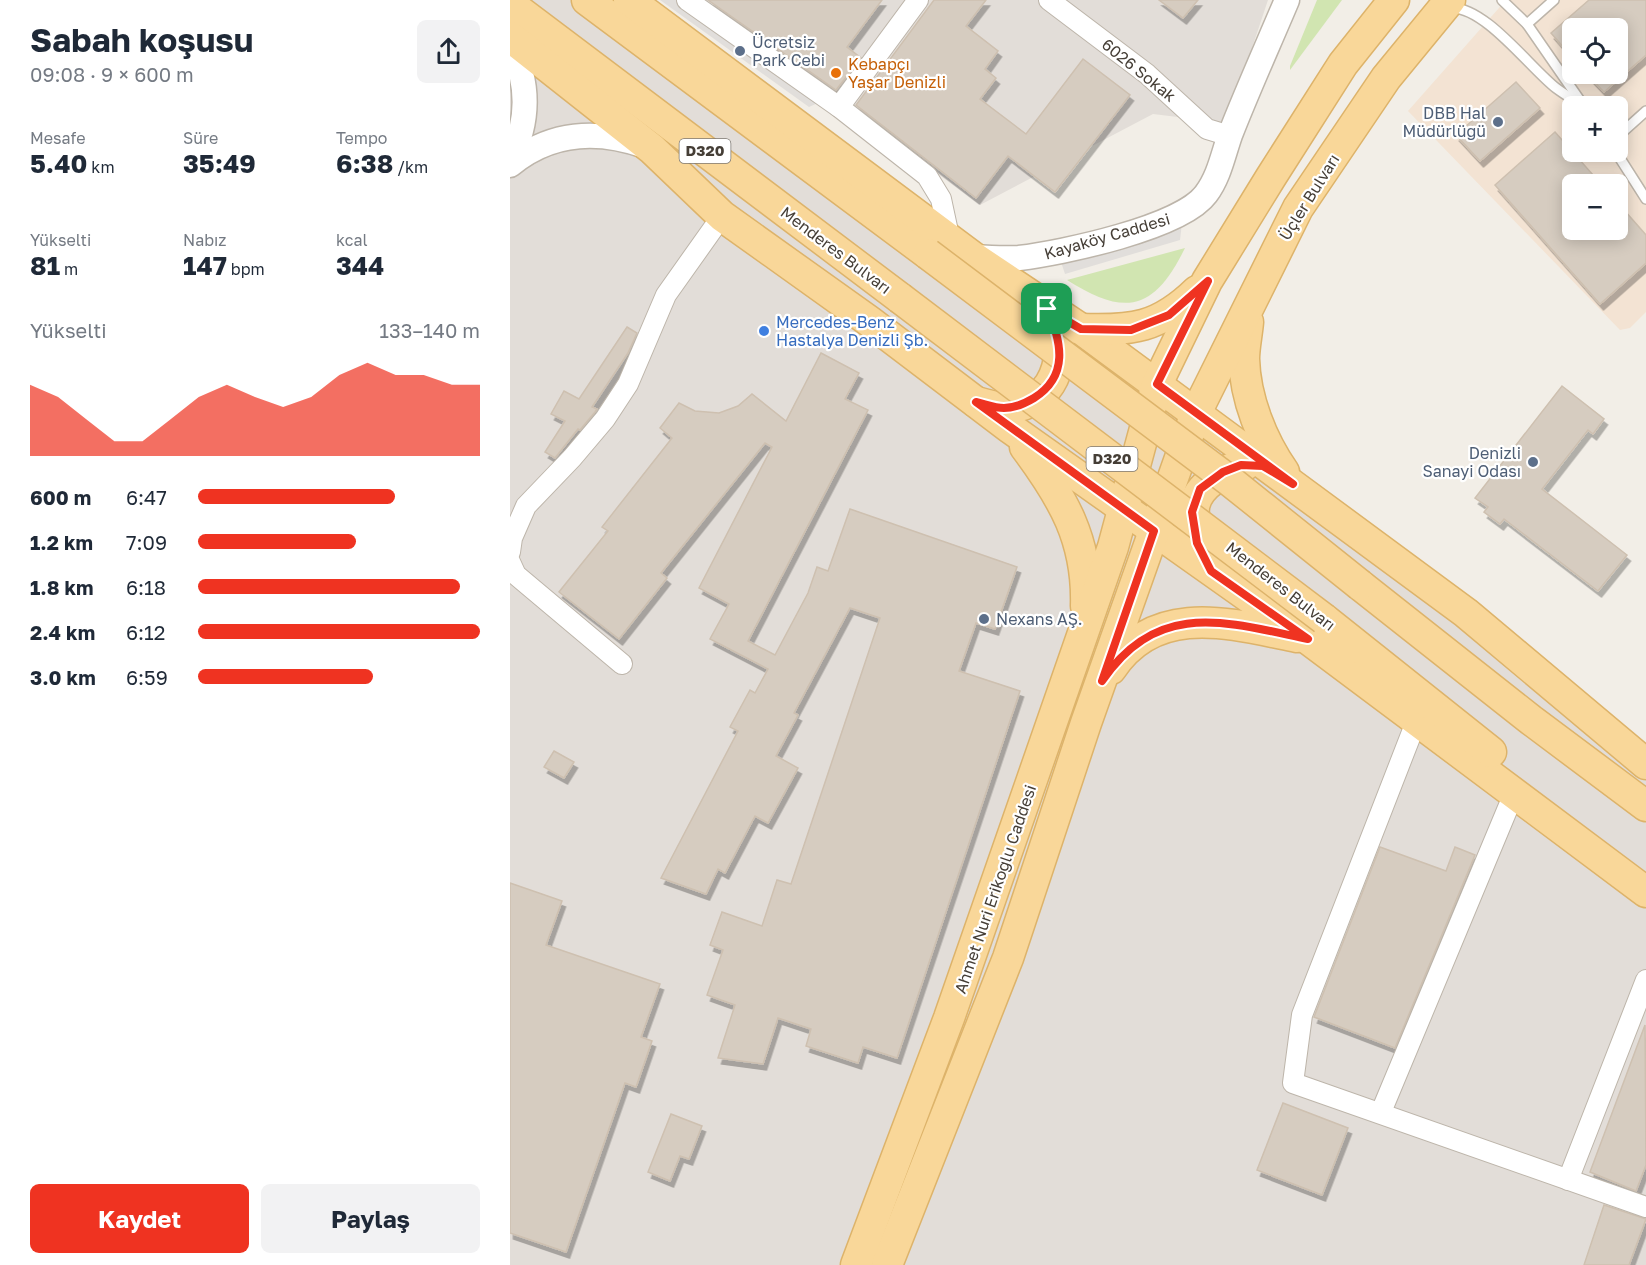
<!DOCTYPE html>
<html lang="tr">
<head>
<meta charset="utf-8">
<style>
	body { margin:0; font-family:"Golos Text",sans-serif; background:#f2f2f3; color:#1f2937; height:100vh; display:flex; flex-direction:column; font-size:22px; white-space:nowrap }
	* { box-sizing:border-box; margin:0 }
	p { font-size:20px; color:#747a83 }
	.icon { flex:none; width:33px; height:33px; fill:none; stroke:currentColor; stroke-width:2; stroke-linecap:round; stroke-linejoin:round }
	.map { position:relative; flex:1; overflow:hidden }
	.sheet { display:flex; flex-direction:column; background:#fff; width:510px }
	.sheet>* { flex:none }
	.tools { position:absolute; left:1052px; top:18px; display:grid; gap:12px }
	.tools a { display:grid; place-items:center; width:66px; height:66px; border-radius:9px; background:#fff; box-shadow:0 3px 15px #0003; font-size:30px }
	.pin { position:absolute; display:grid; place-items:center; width:51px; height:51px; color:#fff; margin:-26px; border-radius:12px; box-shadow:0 3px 9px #0006 }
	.round { display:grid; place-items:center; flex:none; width:63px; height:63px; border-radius:9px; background:#f2f2f3 }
	.head { display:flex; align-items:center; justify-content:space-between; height:102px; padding:0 30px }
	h1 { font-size:33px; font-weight:700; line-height:45px }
	.metrics { display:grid; grid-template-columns:repeat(3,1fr); gap:9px; height:102px; padding:6px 30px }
	.metrics div { display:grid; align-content:center }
	.metrics b { font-size:26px; font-weight:700 }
	.metrics small { font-size:16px; font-weight:400 }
	.metrics p { font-size:16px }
	.chart { height:168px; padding:12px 30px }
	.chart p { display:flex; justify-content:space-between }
	.chart svg { width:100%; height:108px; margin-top:6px; fill:#ef3321; opacity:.7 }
	.primary-button { display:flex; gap:12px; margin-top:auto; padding:12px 30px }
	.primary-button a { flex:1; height:69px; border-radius:9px; background:#ef3321; color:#fff; font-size:24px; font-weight:700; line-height:69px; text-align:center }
	.primary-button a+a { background:#f2f2f3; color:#1f2937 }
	ul { padding:0 30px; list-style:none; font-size:20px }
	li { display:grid; grid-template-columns:96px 72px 1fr; align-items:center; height:45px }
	li i { height:15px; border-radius:8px; background:#ef3321 }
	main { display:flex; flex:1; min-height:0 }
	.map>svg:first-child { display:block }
	.commercial { fill:#f3e3d3; fill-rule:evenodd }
	.industrial { fill:#e2ddd8 }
	.green { fill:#d1e5b1 }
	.parking { fill:#e1dedb }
	.building { fill:#d6ccc0; stroke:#cec0b0; stroke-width:1.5; filter:url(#shadow) }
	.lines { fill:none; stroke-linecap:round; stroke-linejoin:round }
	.service-casing { stroke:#bdb5aa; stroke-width:12 }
	.minor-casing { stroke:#bdb5aa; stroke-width:22 }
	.tertiary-casing { stroke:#bdb5aa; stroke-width:27 }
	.primary-casing { stroke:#ddb36a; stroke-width:33 }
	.service { stroke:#fff; stroke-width:9 }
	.minor { stroke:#fff; stroke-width:20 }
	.tertiary { stroke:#fff; stroke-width:24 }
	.primary { stroke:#f9d799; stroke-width:30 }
	.primary-bridge-casing { stroke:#ddb36a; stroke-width:33; stroke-linecap:butt }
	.primary-bridge { stroke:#f9d799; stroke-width:30 }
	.route-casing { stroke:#fff; stroke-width:12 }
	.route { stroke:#ef3321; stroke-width:8 }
	.service-dot { fill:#5c6f8a; stroke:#fff; stroke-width:2 }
	.food-dot { fill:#e8710a; stroke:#fff; stroke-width:2 }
	.shop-dot { fill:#3f7fe0; stroke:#fff; stroke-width:2 }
	.labels { text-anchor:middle; stroke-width:4.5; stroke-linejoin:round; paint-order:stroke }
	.shield { fill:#fff; stroke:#7d7872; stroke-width:1.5 }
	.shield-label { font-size:15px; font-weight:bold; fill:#453e36 }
	.service-label { font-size:16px; fill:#4e5e75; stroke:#fff; text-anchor:start }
	.food-label { font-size:16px; fill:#c56008; stroke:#fff; text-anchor:start }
	.street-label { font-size:16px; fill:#453e36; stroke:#fff }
	.shop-label { font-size:16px; fill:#366cbe; stroke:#fff; text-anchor:start }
</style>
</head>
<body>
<main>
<section class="sheet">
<div class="head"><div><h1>Sabah koşusu</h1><p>09:08 · 9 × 600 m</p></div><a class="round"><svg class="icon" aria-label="share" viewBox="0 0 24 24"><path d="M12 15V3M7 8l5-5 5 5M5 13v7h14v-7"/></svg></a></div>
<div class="metrics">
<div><p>Mesafe</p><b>5.40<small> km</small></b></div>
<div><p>Süre</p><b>35:49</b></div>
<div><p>Tempo</p><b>6:38<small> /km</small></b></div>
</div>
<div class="metrics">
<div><p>Yükselti</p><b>81<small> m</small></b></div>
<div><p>Nabız</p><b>147<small> bpm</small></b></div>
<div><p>kcal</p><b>344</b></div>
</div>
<div class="chart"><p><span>Yükselti</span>133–140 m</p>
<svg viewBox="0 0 160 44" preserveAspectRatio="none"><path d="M0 44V15L10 20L20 29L30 38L40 38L50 29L60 20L70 15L80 20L90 24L100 20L110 11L120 6L130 11L140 11L150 15L160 15V44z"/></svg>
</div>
<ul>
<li><b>600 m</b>6:47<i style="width:70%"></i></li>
<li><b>1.2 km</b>7:09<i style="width:56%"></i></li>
<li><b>1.8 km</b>6:18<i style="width:93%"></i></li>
<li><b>2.4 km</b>6:12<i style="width:100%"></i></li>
<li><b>3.0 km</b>6:59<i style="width:62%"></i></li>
</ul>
<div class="primary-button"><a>Kaydet</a><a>Paylaş</a></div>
</section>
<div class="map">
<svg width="1136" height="1265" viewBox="0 0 1136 1265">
	<defs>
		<filter id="shadow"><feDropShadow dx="3.5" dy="6" stdDeviation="0" flood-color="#0004"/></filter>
	</defs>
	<rect width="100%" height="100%" fill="#f2eee7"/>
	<path class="commercial" d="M 996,0 L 1136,0 L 1136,312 L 1120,328 L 1110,330 L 898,111 ZM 1062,28 L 1107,28 L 1107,74 L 1062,74 ZM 1062,106 L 1107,106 L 1107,152 L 1062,152 ZM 1062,184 L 1107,184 L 1107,230 L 1062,230 Z"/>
	<g class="industrial">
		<path d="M 0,0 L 98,0 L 1136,758 L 1136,1265 L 0,1265 Z"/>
		<path d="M 193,0 L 758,0 L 717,123 L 643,114 L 470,205 Z"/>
	</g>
	<g class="green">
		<path d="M 807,0 L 832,0 L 780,70 L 780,66 Z"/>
		<path d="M 675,248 C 644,311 615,317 557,280 Z"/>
	</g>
	<g class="parking">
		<path d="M 150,0 L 168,0 L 310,102 L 299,107 Z"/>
		<path d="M 672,223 L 670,240 L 555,274 L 550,259 Z"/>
	</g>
	<g class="building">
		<path d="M 198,0 L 372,0 L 337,47 L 351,58 L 326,90 Z"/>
		<path d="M 424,0 L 476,0 L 456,26 L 488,51 L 475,69 L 486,78 L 470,99 L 516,134 L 573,59 L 620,95 L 545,192 L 498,156 L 466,198 L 346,105 Z"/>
		<path d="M 649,0 L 688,0 L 673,18 Z"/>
		<path d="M 1079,0 L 1136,0 L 1136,55 L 1094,92 L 1077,74 L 1107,74 L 1107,28 L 1062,28 L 1062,57 L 1041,33 Z"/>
		<path d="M 1006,82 L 1030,108 L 970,161 L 946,135 Z"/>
		<path d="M 1045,132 L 1091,184 L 1062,184 L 1062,230 L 1107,230 L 1107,202 L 1136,235 L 1136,263 L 1090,304 L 985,185 Z"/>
		<path d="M 117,327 L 127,333 L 118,353 L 82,407 L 87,409 L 85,412 L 70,430 L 68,429 L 45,458 L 35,452 L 55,421 L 41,414 L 54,391 L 69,399 Z"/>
		<path d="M 311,353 L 349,373 L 335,399 L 358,410 L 238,641 L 265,655 L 298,593 L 307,567 L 318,571 L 340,509 L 507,567 L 485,629 L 466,623 L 449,671 L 510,691 L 387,1058 L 353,1047 L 348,1063 L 296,1046 L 301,1029 L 268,1018 L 253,1064 L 208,1058 L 225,1005 L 197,995 L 213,950 L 200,945 L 212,912 L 252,926 L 267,880 L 281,884 L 370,618 L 340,608 L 284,713 L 288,715 L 266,756 L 288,768 L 258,823 L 245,816 L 215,873 L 208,869 L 196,894 L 151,878 L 228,731 L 220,727 L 240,690 L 245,693 L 258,669 L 200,639 L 219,604 L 189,588 L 262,447 L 255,443 L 151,573 L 157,578 L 109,639 L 49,592 L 98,531 L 92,527 L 162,438 L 150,428 L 169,403 L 185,411 L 209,413 L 228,406 L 242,394 L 276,421 Z"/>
		<path d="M 1052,386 L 1094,419 L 1083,434 L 1078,430 L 1032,489 L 1117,555 L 1088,591 L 994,519 L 990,524 L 974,512 L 978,507 L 965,498 Z"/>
		<path d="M 44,751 L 64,762 L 54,778 L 34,767 Z"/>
		<path d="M 870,847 L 936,871 L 945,847 L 965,855 L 885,1048 L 804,1017 Z"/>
		<path d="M 0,883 L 52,901 L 36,945 L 150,984 L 131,1037 L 142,1041 L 126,1087 L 115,1083 L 56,1252 L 0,1233 Z"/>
		<path d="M 1135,1025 L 1136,1165 L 1126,1191 L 1080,1172 Z"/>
		<path d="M 773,1103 L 838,1128 L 812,1195 L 747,1170 Z"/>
		<path d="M 161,1114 L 192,1126 L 179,1159 L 170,1156 L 160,1181 L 138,1172 Z"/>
		<path d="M 1094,1205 L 1136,1219 L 1119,1265 L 1074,1265 Z"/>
	</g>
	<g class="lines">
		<g class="service-casing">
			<g id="service">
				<path d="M 992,0 L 1017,24 L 1071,102"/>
				<path d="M 940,8 C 974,5 1020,68 1046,88 C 1054,94 1064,100 1073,106"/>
				<path d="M 1017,24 L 1044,0"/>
				<path d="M 1107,137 L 1136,111"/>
				<path d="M 1106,152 L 1136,199"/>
			</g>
		</g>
		<g class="minor-casing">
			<g id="minor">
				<path d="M 177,0 L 329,107 L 417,176 L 431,199 L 440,241"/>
				<path d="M 539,0 L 637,74 L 697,129 L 720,136"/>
				<path d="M 329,107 L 408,0"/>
				<path d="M 0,552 L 2,538 L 16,506 L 62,458 L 95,419 L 118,384 L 156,295 L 212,216"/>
				<path d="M 0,562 L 6,575 L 112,664"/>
				<path d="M 906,722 L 792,1015 L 783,1083 L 1136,1207"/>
				<path d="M 871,1112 L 1005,791"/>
				<path d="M 1058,1180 L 1136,980"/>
			</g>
		</g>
		<g class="tertiary-casing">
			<g id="tertiary">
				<path d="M 0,46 C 20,82 19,123 0,159"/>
				<path d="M 0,165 C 40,132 87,129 135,146"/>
				<path d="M 463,257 C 478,258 494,259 509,258 C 551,253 671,228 696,194 C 709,177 713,155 720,135 C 738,89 758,45 777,0"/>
			</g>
		</g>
		<g class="primary-casing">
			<g id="primary">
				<path d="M 77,0 L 418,254"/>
				<path d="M 119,0 L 463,257 L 571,329 L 956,613 L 1136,764"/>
				<path d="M 0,4 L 390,298"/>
				<path d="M 0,37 L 142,149 L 212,216 L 359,321 L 500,428 L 798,639 L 1136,892"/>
				<path d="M 738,322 C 737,334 734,347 734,359 C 735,398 752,441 774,472"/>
				<path d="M 571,329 C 622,331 649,328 687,291"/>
				<path d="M 466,402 C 475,404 485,408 494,408 C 537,407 556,370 547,331"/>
				<path d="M 515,447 C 553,498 578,540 576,606"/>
				<path d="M 687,541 C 682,512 679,497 704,479 C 713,472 723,466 735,465"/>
				<path d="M 850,585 L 1021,720 L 1136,806"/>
				<path d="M 814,619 L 981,752"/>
				<path d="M 601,669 C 646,601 722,624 787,637"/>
				<path d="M 346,1265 L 439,1018 L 603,547 L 647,384 L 697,281 L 761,177 L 833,64 L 884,0"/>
				<path d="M 377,1265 L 498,958 L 576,723 L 686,413 L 788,208 L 876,78 L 940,0"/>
			</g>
		</g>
		<use href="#service" class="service"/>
		<use href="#minor" class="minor"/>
		<use href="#tertiary" class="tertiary"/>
		<use href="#primary" class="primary"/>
		<g class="primary-bridge-casing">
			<g id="primary-bridge">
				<path d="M 418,254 L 720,481 L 850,585"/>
				<path d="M 390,298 L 814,619"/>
			</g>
		</g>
		<use href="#primary-bridge" class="primary-bridge"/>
	</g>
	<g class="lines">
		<g class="route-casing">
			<path id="route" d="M 698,281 L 647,384 L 783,484 L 753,466 L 731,465 L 713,472 L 690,489 L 682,512 L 687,543 L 701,571 L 798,639 C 716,622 648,599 592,681 L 644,531 L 466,402 C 475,404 485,408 494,408 C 505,408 514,404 524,398 C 559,376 552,342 537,309 L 571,329 L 621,330 L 659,315 Z"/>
		</g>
		<use href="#route" class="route"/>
	</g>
	<g class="service-dot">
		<circle cx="230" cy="51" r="6"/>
		<circle cx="988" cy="122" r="6"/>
		<circle cx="1023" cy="462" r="6"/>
		<circle cx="474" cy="619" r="6"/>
	</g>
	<circle class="food-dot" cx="326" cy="73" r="6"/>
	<circle class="shop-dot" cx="254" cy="331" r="6"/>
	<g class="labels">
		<g class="shield">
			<rect x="169.5" y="139" width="51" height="24" rx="4.5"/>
			<rect x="576.5" y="447" width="51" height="24" rx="4.5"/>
		</g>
		<g class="shield-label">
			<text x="195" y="156">D320</text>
			<text x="602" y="464">D320</text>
		</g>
		<g class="service-label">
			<text x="242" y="48">Ücretsiz<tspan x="242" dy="18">Park Cebi</tspan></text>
			<text x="976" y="119" text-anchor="end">DBB Hal<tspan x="976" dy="18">Müdürlüğü</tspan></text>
			<text x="1011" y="459" text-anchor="end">Denizli<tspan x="1011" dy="18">Sanayi Odası</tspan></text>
			<text x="486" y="625">Nexans AŞ.</text>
		</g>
		<g class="food-label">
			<text x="338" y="70">Kebapçı<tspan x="338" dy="18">Yaşar Denizli</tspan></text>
		</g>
		<g class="street-label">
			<text transform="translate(629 70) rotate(39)" y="6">6026 Sokak</text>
			<text transform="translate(799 197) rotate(-58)" y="6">Üçler Bulvarı</text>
			<text transform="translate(597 236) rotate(-16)" y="6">Kayaköy Caddesi</text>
			<text transform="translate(326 250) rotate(37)" y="6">Menderes Bulvarı</text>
			<text transform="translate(771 586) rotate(38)" y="6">Menderes Bulvarı</text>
			<text transform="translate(485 889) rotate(-71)" y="6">Ahmet Nuri Erikoğlu Caddesi</text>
		</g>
		<g class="shop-label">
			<text x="266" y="328">Mercedes-Benz<tspan x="266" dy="18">Hastalya Denizli Şb.</tspan></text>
		</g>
	</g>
</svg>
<div class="tools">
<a><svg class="icon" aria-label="locate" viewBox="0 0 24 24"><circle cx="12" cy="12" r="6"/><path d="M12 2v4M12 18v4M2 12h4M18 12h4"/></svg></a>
<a>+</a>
<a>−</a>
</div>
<div class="pin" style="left:537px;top:309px;background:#1e9e55"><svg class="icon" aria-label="arrive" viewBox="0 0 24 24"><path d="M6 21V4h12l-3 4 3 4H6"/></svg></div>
</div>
</main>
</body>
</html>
